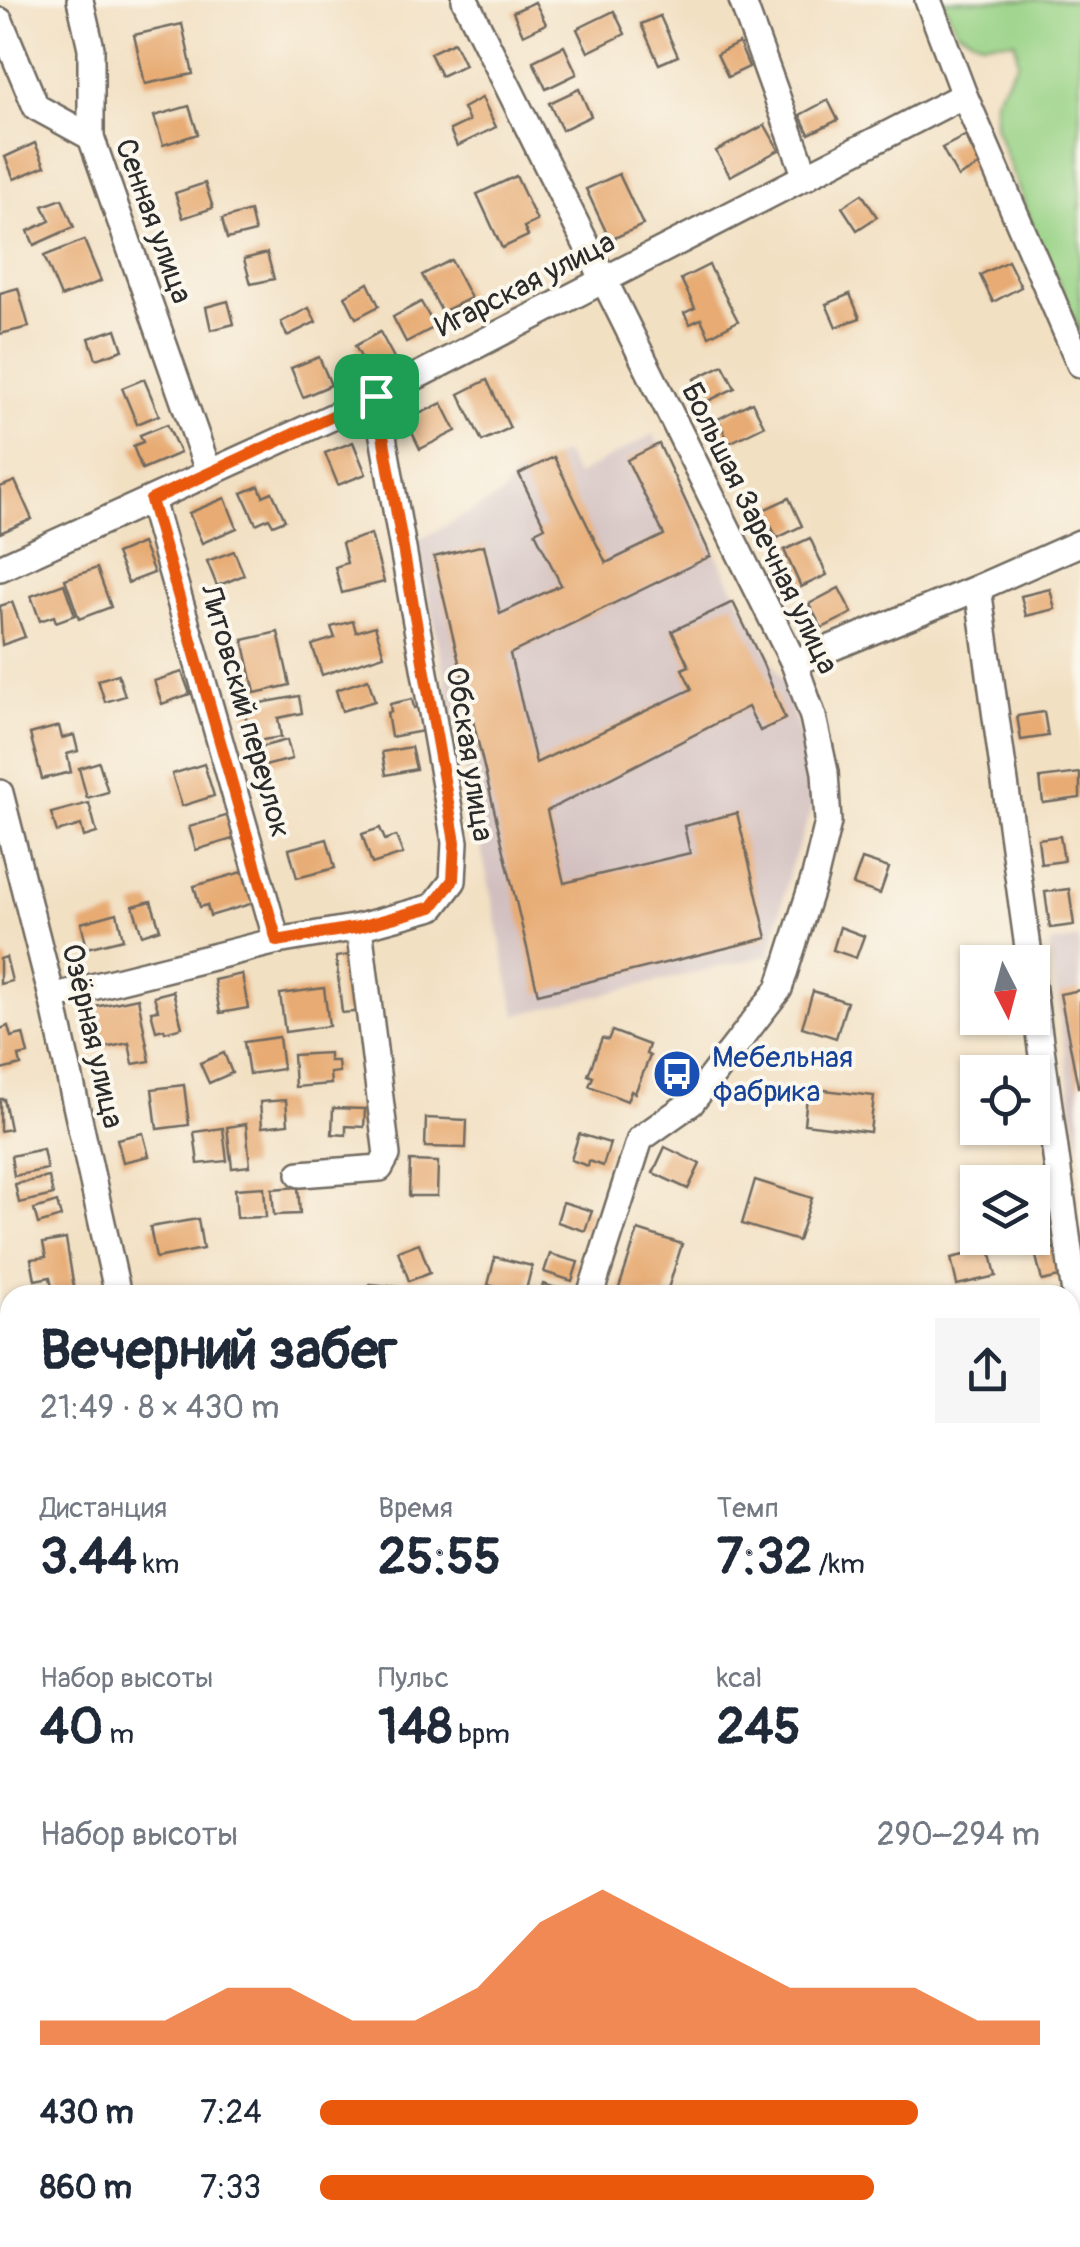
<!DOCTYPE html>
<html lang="ru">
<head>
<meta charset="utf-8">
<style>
	body { margin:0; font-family:Pangolin,sans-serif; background:#f6f6f7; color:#1f2937; height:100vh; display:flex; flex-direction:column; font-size:38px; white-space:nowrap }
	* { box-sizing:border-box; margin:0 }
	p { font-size:32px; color:#747a83 }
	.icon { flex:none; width:55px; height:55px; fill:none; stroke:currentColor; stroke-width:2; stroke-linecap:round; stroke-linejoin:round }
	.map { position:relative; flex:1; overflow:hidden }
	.panel { position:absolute; left:0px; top:1285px; width:1080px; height:962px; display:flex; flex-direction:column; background:#fff; border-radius:30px 30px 0 0; box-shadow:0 2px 8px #0004 }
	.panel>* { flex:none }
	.needle { width:65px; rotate:174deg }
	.fabs { position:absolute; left:960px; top:945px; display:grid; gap:20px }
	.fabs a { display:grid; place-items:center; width:90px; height:90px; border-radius:0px; background:#fff; box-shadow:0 2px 8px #0004; font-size:50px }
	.pin { position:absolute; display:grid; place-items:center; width:85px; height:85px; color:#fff; margin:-42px; border-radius:20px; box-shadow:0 5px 15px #0006 }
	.round { display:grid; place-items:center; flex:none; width:105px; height:105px; border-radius:0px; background:#f6f6f7 }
	.overview { display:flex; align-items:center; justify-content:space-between; height:170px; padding:0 40px }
	h1 { font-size:55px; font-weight:700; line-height:75px }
	.metrics { display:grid; grid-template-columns:repeat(3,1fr); gap:15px; height:170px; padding:10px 40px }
	.metrics div { display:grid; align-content:center }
	.metrics b { font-size:50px; font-weight:700 }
	.metrics small { font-size:28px; font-weight:400 }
	.metrics p { font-size:28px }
	.chart { height:280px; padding:20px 40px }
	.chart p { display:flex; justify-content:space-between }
	.chart svg { width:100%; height:180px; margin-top:10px; fill:#ea580c; opacity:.7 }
	ul { padding:0 40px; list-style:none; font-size:32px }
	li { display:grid; grid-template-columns:160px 120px 1fr; align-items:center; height:75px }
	li i { height:25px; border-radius:12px; background:#ea580c }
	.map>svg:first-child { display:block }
	.industrial { fill:#d1bfbf }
	.green { fill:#9ad387; stroke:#627f59; stroke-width:2.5 }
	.water { fill:#6fc1eb; stroke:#4d768b; stroke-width:2.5 }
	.building { fill:#e7ab73 }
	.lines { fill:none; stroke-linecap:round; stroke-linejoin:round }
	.minor-casing { stroke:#716a60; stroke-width:30 }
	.path { stroke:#716a60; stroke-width:4; stroke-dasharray:8 8; stroke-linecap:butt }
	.minor { stroke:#fff; stroke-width:25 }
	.route-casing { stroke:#fff; stroke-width:20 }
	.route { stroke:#ea580c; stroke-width:12 }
	.labels { text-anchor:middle; stroke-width:8; stroke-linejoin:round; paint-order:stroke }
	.street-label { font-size:30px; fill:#2b2b2b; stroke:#fbf7ec }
	.transit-label { font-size:30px; fill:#164399; stroke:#fbf7ec; text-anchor:start }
</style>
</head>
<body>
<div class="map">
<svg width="1080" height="2247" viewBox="0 0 1080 2247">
	<rect width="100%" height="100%" fill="#fbf7ec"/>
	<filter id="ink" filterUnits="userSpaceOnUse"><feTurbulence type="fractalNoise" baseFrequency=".01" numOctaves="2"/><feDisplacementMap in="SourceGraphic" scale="20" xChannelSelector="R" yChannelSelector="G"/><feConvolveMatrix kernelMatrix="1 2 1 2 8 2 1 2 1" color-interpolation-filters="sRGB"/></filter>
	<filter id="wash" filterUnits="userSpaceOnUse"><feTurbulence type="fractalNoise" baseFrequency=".0048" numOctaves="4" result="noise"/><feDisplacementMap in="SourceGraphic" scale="40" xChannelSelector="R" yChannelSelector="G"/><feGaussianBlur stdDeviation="2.25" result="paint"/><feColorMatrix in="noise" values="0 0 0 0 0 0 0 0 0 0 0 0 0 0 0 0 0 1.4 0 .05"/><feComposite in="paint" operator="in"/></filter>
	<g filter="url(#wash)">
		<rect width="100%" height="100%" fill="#f2e0c3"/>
		<g class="industrial">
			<path d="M 653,434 L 784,684 L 818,793 L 790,869 L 770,955 L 516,1015 L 417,541 L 502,495 L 514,477 L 564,453 L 576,476 Z"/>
			<path d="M 1080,939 L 1080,1153 L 1049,944 Z"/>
			<path d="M 0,1815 L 10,1823 L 10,2029 L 0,2041 Z"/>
			<path d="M 0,2184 L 10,2191 L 10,2238 L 77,2238 L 90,2247 L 0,2247 Z"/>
			<path d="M 171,2238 L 812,2238 L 811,2247 L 165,2247 Z"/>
		</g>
		<path class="green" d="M 942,0 L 1080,0 L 1080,336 L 1058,280 L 1038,241 L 995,126 L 995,99 L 1018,61 L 1015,41 L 981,42 L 957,30 Z"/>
		<path class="water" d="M 1080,2166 L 1080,2247 L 894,2247 L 914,2238 L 1070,2238 L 1070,2169 Z"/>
		<g id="blocks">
			<g class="building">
				<path d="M 535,2 L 546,24 L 523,35 L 513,12 Z"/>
				<path d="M 614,11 L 625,34 L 588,52 L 577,29 Z"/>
				<path d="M 660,16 L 678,56 L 659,64 L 641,24 Z"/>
				<path d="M 182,24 L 193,74 L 145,84 L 134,35 Z"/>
				<path d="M 454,42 L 465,65 L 441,76 L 430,53 Z"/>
				<path d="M 739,43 L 749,67 L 728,77 L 717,54 Z"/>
				<path d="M 564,46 L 577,74 L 546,89 L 533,61 Z"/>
				<path d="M 579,89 L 591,116 L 562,130 L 549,103 Z"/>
				<path d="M 482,98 L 496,127 L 457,146 L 450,130 L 469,121 L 463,108 Z"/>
				<path d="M 828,100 L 838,120 L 809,134 L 800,115 Z"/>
				<path d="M 189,106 L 198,134 L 163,145 L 154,116 Z"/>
				<path d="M 765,125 L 779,150 L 730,176 L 716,151 Z"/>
				<path d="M 965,136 L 980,165 L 958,177 L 942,148 Z"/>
				<path d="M 35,143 L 45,166 L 14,179 L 5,157 Z"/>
				<path d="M 619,174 L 643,225 L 610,240 L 586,189 Z"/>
				<path d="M 516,176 L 537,221 L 524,227 L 528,236 L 502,248 L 477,194 Z"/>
				<path d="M 205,183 L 213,208 L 183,218 L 175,193 Z"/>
				<path d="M 862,194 L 877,217 L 857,230 L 842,207 Z"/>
				<path d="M 62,199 L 74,227 L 34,245 L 28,231 L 50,221 L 43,206 Z"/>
				<path d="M 250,211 L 255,232 L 227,239 L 222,219 Z"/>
				<path d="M 84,240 L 101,281 L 61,297 L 44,256 Z"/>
				<path d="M 267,253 L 274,279 L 251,284 L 244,259 Z"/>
				<path d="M 451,260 L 471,298 L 442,312 L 422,275 Z"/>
				<path d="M 1008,261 L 1021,287 L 993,302 L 980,275 Z"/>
				<path d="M 709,265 L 738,321 L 709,336 L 701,319 L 690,324 L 684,313 L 695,308 L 681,279 Z"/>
				<path d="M 368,283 L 379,306 L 356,318 L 345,296 Z"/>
				<path d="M 18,288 L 29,327 L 0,334 L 0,293 Z"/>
				<path d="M 850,294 L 860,318 L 836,327 L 826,304 Z"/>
				<path d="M 228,301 L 234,324 L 211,330 L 206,307 Z"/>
				<path d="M 421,302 L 435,327 L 406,342 L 393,317 Z"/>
				<path d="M 309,308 L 316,322 L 287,336 L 281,322 Z"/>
				<path d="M 116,329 L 123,350 L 96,359 L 89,338 Z"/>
				<path d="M 380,332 L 394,358 L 369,372 L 355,346 Z"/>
				<path d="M 319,357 L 331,385 L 303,397 L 291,368 Z"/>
				<path d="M 723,365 L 735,388 L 706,402 L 694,379 Z"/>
				<path d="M 144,379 L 159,415 L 137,424 L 122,388 Z"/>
				<path d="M 487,380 L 510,428 L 482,441 L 459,394 Z"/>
				<path d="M 752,402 L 764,426 L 729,443 L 718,419 Z"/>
				<path d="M 442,403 L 456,431 L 420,449 L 406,420 Z"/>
				<path d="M 167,424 L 180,453 L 142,469 L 133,446 L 143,442 L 140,435 Z"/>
				<path d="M 353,442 L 366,474 L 338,485 L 325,453 Z"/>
				<path d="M 659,444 L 711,556 L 510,654 L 536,763 L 692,689 L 682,669 L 689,666 L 672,631 L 733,602 L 763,664 L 785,719 L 760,731 L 748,707 L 547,811 L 564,883 L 690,853 L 684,826 L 737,813 L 767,938 L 538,994 L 434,557 L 484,545 L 500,614 L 561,585 L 535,532 L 545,527 L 519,474 L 554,457 L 606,563 L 664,535 L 627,460 Z"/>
				<path d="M 15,481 L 32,519 L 0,533 L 0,487 Z"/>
				<path d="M 259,486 L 263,496 L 272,492 L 285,520 L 273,525 L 269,518 L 256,524 L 242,493 Z"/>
				<path d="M 225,498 L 237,528 L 202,543 L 189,513 Z"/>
				<path d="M 789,498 L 802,526 L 777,538 L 763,510 Z"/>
				<path d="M 371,534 L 384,582 L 342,593 L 335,567 L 347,563 L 342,543 Z"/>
				<path d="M 810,538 L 827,575 L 801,587 L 784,550 Z"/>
				<path d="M 142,543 L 154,573 L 128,583 L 116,554 Z"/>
				<path d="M 234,551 L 244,575 L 217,586 L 207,561 Z"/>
				<path d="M 97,568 L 111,607 L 79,619 L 65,579 Z"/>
				<path d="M 64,584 L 75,615 L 56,622 L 54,616 L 40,621 L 31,596 Z"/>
				<path d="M 839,588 L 852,613 L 822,628 L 809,604 Z"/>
				<path d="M 1050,589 L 1055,609 L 1026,616 L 1021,596 Z"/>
				<path d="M 12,602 L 25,637 L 2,645 L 0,606 Z"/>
				<path d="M 353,621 L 356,632 L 375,626 L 384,655 L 322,675 L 312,645 L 335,638 L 331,627 Z"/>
				<path d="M 278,632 L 290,685 L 255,693 L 243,640 Z"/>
				<path d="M 182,672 L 190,694 L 162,704 L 154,681 Z"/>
				<path d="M 118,674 L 125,696 L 105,702 L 98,680 Z"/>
				<path d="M 368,679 L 375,701 L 342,711 L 336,690 Z"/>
				<path d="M 299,696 L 302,713 L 278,718 L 281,737 L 250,742 L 244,706 Z"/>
				<path d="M 412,699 L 414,708 L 418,707 L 423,731 L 391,737 L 387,713 L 391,712 L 390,704 Z"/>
				<path d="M 1044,712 L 1048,736 L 1021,740 L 1017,716 Z"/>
				<path d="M 59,726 L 62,738 L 74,735 L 78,751 L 67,754 L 71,772 L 42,779 L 30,734 Z"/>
				<path d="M 287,740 L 292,759 L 261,767 L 257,748 Z"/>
				<path d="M 411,747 L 416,769 L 386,775 L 382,752 Z"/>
				<path d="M 99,762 L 108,792 L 87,798 L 79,768 Z"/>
				<path d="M 204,764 L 214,796 L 182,806 L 172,774 Z"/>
				<path d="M 1080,773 L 1080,798 L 1043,803 L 1040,778 Z"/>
				<path d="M 89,803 L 97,833 L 84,837 L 81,825 L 57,832 L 51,813 Z"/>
				<path d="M 229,815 L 236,838 L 196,850 L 189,827 Z"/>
				<path d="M 380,828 L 385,840 L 396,836 L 403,854 L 372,864 L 362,834 Z"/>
				<path d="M 1060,836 L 1064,861 L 1041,864 L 1038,839 Z"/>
				<path d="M 327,839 L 335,868 L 297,878 L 289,849 Z"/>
				<path d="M 862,859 L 889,868 L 880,894 L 853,885 Z"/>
				<path d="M 245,871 L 254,903 L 210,916 L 207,905 L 200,907 L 194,886 Z"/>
				<path d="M 1069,889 L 1074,925 L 1050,928 L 1045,892 Z"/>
				<path d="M 151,901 L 160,929 L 142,935 L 133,906 Z"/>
				<path d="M 117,913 L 123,939 L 87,948 L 81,923 Z"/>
				<path d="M 840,927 L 864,936 L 856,958 L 833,950 Z"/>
				<path d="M 357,954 L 364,1011 L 342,1013 L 336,957 Z"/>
				<path d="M 6,957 L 12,981 L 0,984 L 0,959 Z"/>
				<path d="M 242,974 L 248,1008 L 220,1013 L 214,980 Z"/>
				<path d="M 324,988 L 329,1026 L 285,1032 L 280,994 Z"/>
				<path d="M 1080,990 L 1080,1086 L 1078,1087 L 1060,994 Z"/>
				<path d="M 173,991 L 182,1027 L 165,1032 L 164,1029 L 156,1031 L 151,1011 L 158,1010 L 154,996 Z"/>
				<path d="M 813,991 L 847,1002 L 836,1038 L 802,1027 Z"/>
				<path d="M 138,998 L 150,1061 L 133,1064 L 129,1043 L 104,1048 L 95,1007 Z"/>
				<path d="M 8,1026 L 11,1037 L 23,1034 L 28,1054 L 19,1056 L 21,1065 L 1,1070 L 0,1029 Z"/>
				<path d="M 612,1031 L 649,1045 L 646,1054 L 650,1056 L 635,1093 L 631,1091 L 627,1101 L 589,1086 L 593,1077 L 588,1075 L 602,1038 L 608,1040 Z"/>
				<path d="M 279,1037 L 283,1069 L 249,1074 L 244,1042 Z"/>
				<path d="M 224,1053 L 232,1073 L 209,1083 L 200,1063 Z"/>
				<path d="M 329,1053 L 329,1061 L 338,1061 L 339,1072 L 330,1073 L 331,1084 L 295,1087 L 293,1055 Z"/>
				<path d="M 184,1085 L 189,1125 L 157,1129 L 152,1089 Z"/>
				<path d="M 808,1088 L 874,1096 L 870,1132 L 804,1124 Z"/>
				<path d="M 0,1099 L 4,1099 L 10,1129 L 0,1131 Z"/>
				<path d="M 286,1100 L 288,1124 L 262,1127 L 260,1102 Z"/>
				<path d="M 333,1108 L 365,1109 L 364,1127 L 346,1126 L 346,1135 L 332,1134 Z"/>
				<path d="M 426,1118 L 467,1120 L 466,1148 L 425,1147 Z"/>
				<path d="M 246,1124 L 250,1166 L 232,1168 L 227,1127 Z"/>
				<path d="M 223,1128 L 227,1161 L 198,1164 L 194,1132 Z"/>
				<path d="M 143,1133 L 149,1156 L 123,1162 L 117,1139 Z"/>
				<path d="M 579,1134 L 610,1143 L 603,1166 L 589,1161 L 588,1166 L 571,1160 Z"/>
				<path d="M 665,1147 L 700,1164 L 688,1189 L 653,1173 Z"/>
				<path d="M 43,1149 L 47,1169 L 14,1176 L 11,1156 Z"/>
				<path d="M 410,1161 L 438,1162 L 437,1196 L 409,1196 Z"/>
				<path d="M 49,1177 L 53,1195 L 19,1203 L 15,1184 Z"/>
				<path d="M 755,1180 L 812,1198 L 798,1241 L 742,1224 Z"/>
				<path d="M 264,1187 L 266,1217 L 237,1218 L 235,1189 Z"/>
				<path d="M 298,1187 L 300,1214 L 274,1215 L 272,1189 Z"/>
				<path d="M 57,1202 L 61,1217 L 38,1224 L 34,1209 Z"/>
				<path d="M 563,1202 L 592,1211 L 585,1231 L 557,1222 Z"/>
				<path d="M 198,1219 L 203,1249 L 156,1258 L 150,1227 Z"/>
				<path d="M 638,1230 L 682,1244 L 666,1295 L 642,1295 L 619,1288 Z"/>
				<path d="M 66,1239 L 74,1288 L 53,1292 L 50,1277 L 35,1280 L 31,1259 L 46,1257 L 43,1243 Z"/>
				<path d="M 419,1243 L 430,1273 L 409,1281 L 398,1251 Z"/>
				<path d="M 1056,1248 L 1063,1276 L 1042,1281 L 1035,1252 Z"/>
				<path d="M 990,1249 L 996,1276 L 957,1285 L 951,1258 Z"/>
				<path d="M 550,1254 L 578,1262 L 572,1281 L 544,1272 Z"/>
				<path d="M 495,1257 L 532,1266 L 525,1294 L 488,1285 Z"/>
				<path d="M 370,1284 L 399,1287 L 399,1295 L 369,1295 Z"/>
				<path d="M 543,1284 L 576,1294 L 576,1295 L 540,1295 Z"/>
				<path d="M 1077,1417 L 1080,1430 L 1080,1445 L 1070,1447 L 1070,1419 Z"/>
				<path d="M 1070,1552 L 1080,1552 L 1080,1568 L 1070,1569 Z"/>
				<path d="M 1070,1592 L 1080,1592 L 1080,1610 L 1071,1610 Z"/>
				<rect x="497" y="2238" width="113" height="9"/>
			</g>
		</g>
	</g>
	<g filter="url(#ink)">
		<use href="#blocks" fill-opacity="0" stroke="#716a60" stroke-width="2.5"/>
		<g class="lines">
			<g class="minor-casing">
				<g id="minor">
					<path d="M 80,0 L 91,48 L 91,137"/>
					<path d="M 465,0 L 794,663 L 813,717 L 825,772 L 828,822 L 815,876 L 779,989 L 691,1103 L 640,1139 L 590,1295"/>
					<path d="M 742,0 L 806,177"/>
					<path d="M 928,0 L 964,95 L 1080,364"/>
					<path d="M 0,21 L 36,107 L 91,137 L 209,473"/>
					<path d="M 151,500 L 277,941"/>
					<path d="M 0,568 L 376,397 L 964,95"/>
					<path d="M 978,588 L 1030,962"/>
					<path d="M 794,663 L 978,588 L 1080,543"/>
					<path d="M 0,793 L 52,997 L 118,1295"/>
					<path d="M 1032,983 L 1080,1330"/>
					<path d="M 52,997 L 277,941 L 359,927 L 433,907 L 453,881 L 455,842 L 376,397"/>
					<path d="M 300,1174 L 380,1168 L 387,1155 L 359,927"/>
					<path d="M 0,1381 L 10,1382"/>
					<path d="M 1070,1636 L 1080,1636"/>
					<path d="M 0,1654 L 10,1641"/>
					<path d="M 1070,1836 L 1080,1832"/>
					<path d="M 1070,1949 L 1080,1943"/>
					<path d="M 13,2238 L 25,2247"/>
					<path d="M 350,2238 L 354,2239 L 441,2238"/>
					<path d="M 654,2238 L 654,2247"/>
					<path d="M 119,2247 L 126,2238"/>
				</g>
			</g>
			<path class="path" d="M 823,2247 L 830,2238"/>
			<use href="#minor" class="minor"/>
		</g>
	</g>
	<g class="lines" filter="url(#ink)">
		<g class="route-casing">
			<path id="route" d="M 376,396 L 455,842 L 453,880 L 432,907 L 359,927 L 277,941 L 151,500 Z"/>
		</g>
		<use href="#route" class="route"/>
	</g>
	<defs>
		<g id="bus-disc" transform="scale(2.5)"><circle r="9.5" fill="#1a4fb4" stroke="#fbf7ec"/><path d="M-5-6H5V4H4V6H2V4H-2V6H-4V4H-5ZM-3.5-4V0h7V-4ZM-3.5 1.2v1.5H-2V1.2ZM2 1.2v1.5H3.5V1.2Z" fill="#fff"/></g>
	</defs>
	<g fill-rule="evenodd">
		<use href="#bus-disc" x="677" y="1074"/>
	</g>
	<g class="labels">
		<g class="street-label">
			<text transform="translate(154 221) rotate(70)" y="10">Сенная улица</text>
			<text transform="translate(525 284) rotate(-27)" y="10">Игарская улица</text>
			<text transform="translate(760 528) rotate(64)" y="10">Большая Заречная улица</text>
			<text transform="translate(246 711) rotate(74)" y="10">Литовский переулок</text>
			<text transform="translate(470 754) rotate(81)" y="10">Обская улица</text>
			<text transform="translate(93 1036) rotate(77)" y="10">Озёрная улица</text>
		</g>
		<g class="transit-label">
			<text x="712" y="1067">Мебельная<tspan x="712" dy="34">фабрика</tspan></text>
		</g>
	</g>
</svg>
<div class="fabs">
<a><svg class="needle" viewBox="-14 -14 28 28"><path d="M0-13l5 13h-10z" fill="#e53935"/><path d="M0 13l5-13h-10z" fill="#747a83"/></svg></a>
<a><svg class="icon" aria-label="locate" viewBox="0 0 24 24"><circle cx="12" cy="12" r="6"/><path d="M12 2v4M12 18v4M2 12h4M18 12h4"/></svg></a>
<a><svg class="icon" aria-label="layers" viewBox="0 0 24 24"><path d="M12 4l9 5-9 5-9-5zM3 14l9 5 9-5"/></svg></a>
</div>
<div class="pin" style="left:376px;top:396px;background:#1e9e55"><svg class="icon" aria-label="arrive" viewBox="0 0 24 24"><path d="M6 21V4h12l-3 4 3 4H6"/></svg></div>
<section class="panel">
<div class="overview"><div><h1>Вечерний забег</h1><p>21:49 · 8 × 430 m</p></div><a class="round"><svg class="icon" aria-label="share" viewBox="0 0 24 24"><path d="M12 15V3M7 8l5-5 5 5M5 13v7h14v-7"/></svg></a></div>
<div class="metrics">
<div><p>Дистанция</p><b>3.44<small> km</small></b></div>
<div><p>Время</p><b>25:55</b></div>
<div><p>Темп</p><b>7:32<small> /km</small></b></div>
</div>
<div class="metrics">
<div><p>Набор высоты</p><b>40<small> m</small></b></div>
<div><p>Пульс</p><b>148<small> bpm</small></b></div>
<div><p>kcal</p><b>245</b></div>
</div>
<div class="chart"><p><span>Набор высоты</span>290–294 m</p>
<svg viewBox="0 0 160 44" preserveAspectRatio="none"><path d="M0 44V38L10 38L20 38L30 30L40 30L50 38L60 38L70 30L80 14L90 6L100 14L110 22L120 30L130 30L140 30L150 38L160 38V44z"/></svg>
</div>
<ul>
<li><b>430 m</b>7:24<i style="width:83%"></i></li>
<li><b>860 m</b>7:33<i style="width:77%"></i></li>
</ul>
</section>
</div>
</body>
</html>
